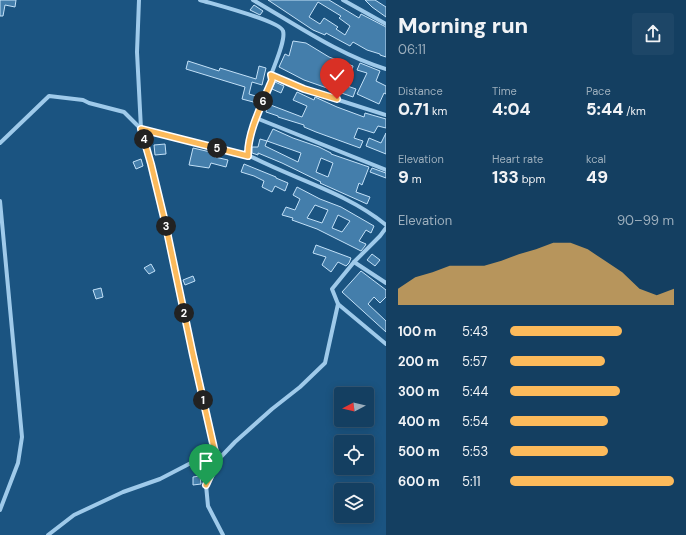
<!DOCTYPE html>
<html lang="en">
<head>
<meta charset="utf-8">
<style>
	body { margin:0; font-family:"DM Sans",sans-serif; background:#1d4667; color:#f1f3f6; height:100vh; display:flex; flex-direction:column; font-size:15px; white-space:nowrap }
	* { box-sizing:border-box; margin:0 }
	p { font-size:13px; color:#9dafbd }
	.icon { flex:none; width:22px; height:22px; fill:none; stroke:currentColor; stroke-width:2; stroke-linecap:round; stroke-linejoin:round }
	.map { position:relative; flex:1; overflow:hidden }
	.panel { display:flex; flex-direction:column; background:#143f61; width:300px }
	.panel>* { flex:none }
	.needle { width:26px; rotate:263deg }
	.fabs { position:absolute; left:334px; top:387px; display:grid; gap:8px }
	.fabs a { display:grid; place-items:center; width:40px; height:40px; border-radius:4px; background:#143f61; box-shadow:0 2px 10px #0003,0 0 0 1px #335876; font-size:20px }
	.pin { position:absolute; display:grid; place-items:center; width:34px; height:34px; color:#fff; margin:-41px -17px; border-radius:50% 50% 50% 0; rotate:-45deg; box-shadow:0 0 4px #0007 }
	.pin .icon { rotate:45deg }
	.km { position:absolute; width:20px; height:20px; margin:-10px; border-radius:50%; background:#222; color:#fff; font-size:11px; line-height:20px; text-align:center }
	.round { display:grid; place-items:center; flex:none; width:42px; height:42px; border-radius:4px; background:#1d4667 }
	.headline { display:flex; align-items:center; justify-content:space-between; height:68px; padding:0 12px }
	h1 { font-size:22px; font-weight:800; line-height:30px }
	.stats { display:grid; grid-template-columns:repeat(3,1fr); gap:6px; height:68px; padding:4px 12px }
	.stats div { display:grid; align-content:center }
	.stats b { font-size:17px; font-weight:800 }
	.stats small { font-size:11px; font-weight:400 }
	.stats p { font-size:11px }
	.chart { height:112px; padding:8px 12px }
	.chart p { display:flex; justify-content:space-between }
	.chart svg { width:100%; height:72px; margin-top:4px; fill:#fcba5b; opacity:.7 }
	ul { padding:0 12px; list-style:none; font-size:13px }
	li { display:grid; grid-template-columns:64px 48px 1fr; align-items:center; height:30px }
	li i { height:10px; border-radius:5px; background:#fcba5b }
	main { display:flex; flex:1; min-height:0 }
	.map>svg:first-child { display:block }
	.building { fill:#447eab; stroke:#c3e1f8; fill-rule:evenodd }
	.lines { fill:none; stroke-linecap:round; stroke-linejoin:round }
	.minor { stroke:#9fcaea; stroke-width:4 }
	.route-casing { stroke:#fff; stroke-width:8 }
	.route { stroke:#fcba5b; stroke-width:5 }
</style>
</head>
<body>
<main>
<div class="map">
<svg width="386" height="535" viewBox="0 0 386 535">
	<rect width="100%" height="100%" fill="#1b5481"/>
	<g class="building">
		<path d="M 0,0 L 16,0 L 15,7 L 5,5 L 3,16 L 0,16 Z"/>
		<path d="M 268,0 L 329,0 L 359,18 L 361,14 L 386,27 L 386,57 L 380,55 L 380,54 L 367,50 L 353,42 L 350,46 L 326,33 L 325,35 L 313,30 ZM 318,2 L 341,16 L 339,18 L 350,26 L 345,35 L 336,29 L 338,27 L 324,18 L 320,24 L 309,17 Z"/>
		<path d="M 365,0 L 375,0 L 386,7 L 386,17 L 372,7 Z"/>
		<path d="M 254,5 L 263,11 L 260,15 L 250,10 Z"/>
		<path d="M 293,41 L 306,43 L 329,57 L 353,66 L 351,74 L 338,69 L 333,81 L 356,89 L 353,97 L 304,80 L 279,67 L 285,54 L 289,56 Z"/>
		<path d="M 188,61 L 219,71 L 220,68 L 256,79 L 259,66 L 266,68 L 262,85 L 252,82 L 249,94 L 259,97 L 257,103 L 242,99 L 245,87 L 186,69 Z"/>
		<path d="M 360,63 L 380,71 L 376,81 L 386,86 L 386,94 L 384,93 L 379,104 L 357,94 L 367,73 L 357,70 Z"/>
		<path d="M 275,82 L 284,86 L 281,93 L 272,89 Z"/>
		<path d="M 297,92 L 314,100 L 315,97 L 337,107 L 364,117 L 365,113 L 386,119 L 386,128 L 378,126 L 374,133 L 358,128 L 354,138 L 363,141 L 360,148 L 316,132 L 304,127 L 304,125 L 278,117 L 278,116 L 266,112 L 268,104 L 302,117 L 307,106 L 293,100 Z"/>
		<path d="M 273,129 L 293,138 L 319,147 L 331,153 L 331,154 L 369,167 L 362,185 L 359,183 L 356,192 L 370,197 L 367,204 L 320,183 L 321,182 L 282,163 L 258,153 L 258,155 L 252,153 L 252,147 L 258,147 L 260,139 L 267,141 ZM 267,141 L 301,153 L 298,162 L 265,146 ZM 321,158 L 333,163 L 328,177 L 316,172 Z"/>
		<path d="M 386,133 L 386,154 L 366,146 L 369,138 L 381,143 Z"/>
		<path d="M 165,144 L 166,154 L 155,155 L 154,145 Z"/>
		<path d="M 193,148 L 215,153 L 215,157 L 228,160 L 226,167 L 211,163 L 209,168 L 189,165 Z"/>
		<path d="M 141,159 L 143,166 L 136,169 L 133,162 Z"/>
		<path d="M 244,164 L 276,177 L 276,178 L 288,183 L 285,191 L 275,186 L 272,192 L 262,187 L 264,181 L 254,176 L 241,172 Z"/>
		<path d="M 372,168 L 386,173 L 386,178 L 370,172 Z"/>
		<path d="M 297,187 L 320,199 L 341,207 L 374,226 L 371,233 L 366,230 L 359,241 L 366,244 L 365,246 L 361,251 L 317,229 L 292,220 L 293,218 L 282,215 L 286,207 L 295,210 L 300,199 L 293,195 ZM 315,205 L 328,210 L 322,223 L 307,218 ZM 338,215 L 350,221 L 342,232 L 332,228 Z"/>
		<path d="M 316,245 L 351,258 L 349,263 L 346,266 L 338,262 L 331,272 L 322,265 L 326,257 L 313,253 Z"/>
		<path d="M 372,254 L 380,260 L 375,266 L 367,260 Z"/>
		<path d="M 151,264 L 155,271 L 149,274 L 144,268 Z"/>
		<path d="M 361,271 L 386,290 L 386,297 L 380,303 L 374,297 L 368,304 L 386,321 L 386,332 L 342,292 Z"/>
		<path d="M 193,276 L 195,281 L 185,285 L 183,280 Z"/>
		<path d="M 101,288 L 103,297 L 96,299 L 93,290 Z"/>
		<path d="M 200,476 L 201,484 L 193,485 L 193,477 Z"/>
	</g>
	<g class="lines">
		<g class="minor">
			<path d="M 139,0 L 137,52 L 141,129 L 248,155"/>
			<path d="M 200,0 C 213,4 280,21 283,31 C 286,40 274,66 271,75 L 272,81 C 263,103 248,131 248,155 C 293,179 346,192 386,225"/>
			<path d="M 253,0 C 295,24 339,55 386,69"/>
			<path d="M 343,0 L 386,24"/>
			<path d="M 271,75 L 304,89 L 386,115"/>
			<path d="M 256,118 L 386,170"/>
			<path d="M 0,143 L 49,96 L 83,100 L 89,103 L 124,112 L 141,129 L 151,164 L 165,222 L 193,355 L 217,461"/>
			<path d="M 0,201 L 22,437 L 18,463 L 0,510"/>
			<path d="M 386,228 L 380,236 L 354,262 L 332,289 L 338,304 L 386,344"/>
			<path d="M 354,262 L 386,283"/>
			<path d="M 48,535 L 74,515 L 123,492 L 160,479 L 214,451"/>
			<path d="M 223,535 L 208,506 L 206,485 L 208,479 L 217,461 L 235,442 L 272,409 L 300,387 L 325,363 L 338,304"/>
		</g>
	</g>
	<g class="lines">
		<g class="route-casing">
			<path id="route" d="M 206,485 L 217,461 L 193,355 L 165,222 L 151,164 L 141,129 L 248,156 C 247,133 263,102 272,80 L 271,75 L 304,89 L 337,99"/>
		</g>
		<use href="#route" class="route"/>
	</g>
</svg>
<div class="fabs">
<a><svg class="needle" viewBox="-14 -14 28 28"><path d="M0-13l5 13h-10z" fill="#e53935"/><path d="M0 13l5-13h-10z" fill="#9dafbd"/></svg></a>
<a><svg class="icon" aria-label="locate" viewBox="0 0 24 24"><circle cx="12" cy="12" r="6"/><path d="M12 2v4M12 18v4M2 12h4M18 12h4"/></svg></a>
<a><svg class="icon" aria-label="layers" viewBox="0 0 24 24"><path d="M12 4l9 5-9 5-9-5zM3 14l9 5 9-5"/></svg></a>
</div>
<div class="pin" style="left:206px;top:485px;background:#1e9e55"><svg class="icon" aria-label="arrive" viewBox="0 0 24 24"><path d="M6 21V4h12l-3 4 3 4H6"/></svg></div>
<div class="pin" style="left:337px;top:99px;background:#d93025"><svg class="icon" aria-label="check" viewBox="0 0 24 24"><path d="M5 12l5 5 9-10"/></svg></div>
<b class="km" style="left:203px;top:400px">1</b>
<b class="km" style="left:184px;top:313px">2</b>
<b class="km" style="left:166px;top:226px">3</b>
<b class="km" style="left:144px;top:139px">4</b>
<b class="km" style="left:217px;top:148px">5</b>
<b class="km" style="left:263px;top:101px">6</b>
</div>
<section class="panel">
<div class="headline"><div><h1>Morning run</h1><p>06:11</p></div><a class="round"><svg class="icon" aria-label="share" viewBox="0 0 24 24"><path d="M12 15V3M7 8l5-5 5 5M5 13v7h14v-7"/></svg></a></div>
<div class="stats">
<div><p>Distance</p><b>0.71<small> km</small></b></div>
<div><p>Time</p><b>4:04</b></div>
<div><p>Pace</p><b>5:44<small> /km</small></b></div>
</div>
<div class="stats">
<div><p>Elevation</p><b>9<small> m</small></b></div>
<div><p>Heart rate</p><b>133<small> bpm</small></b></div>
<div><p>kcal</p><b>49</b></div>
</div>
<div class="chart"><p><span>Elevation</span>90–99 m</p>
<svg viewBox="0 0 160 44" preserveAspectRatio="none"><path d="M0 44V34L10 27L20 24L30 20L40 20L50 20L60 17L70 13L80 10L90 6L100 6L110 10L120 17L130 24L140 34L150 38L160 34V44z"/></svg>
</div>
<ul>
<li><b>100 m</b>5:43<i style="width:68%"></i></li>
<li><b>200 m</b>5:57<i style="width:58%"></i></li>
<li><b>300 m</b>5:44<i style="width:67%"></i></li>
<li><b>400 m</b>5:54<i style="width:60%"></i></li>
<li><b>500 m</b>5:53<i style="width:60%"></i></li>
<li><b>600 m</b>5:11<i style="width:100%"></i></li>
</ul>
</section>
</main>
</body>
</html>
